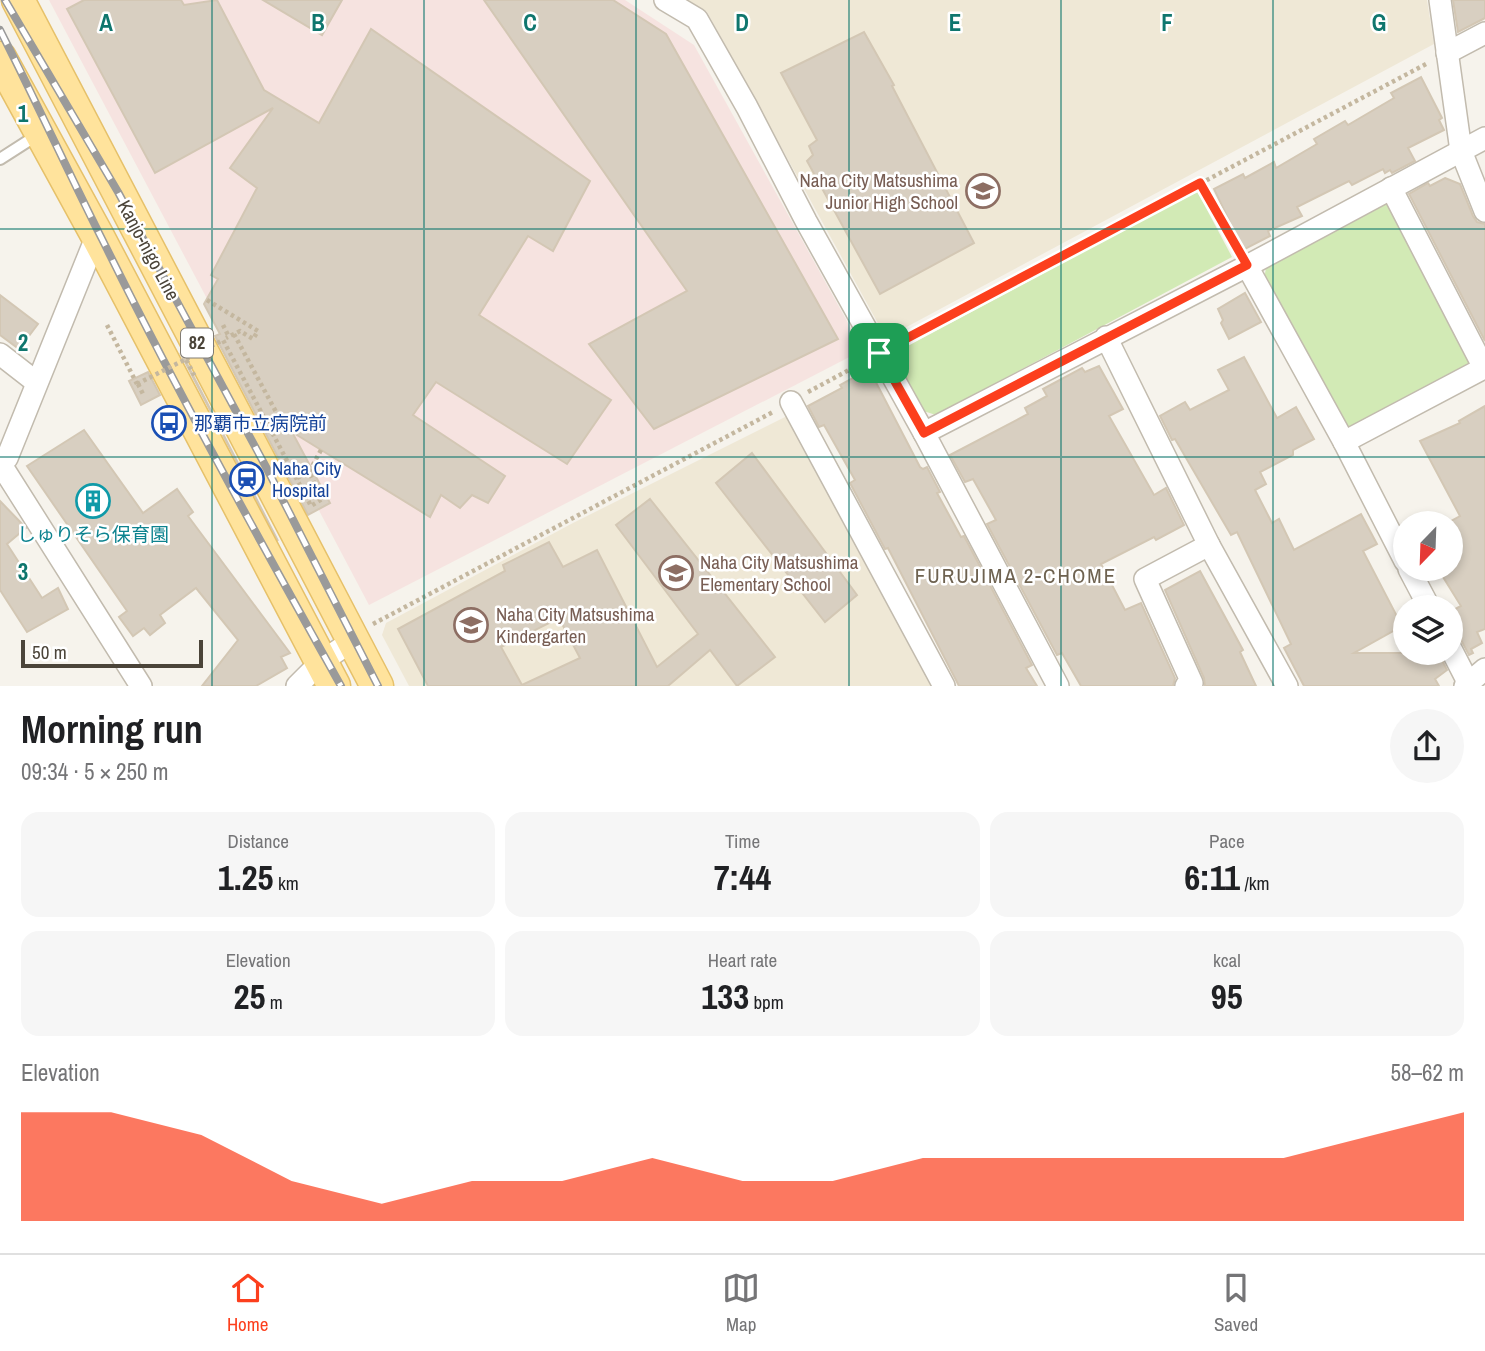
<!DOCTYPE html>
<html lang="en">
<head>
<meta charset="utf-8">
<style>
	body { margin:0; font-family:"Archivo Narrow","Noto Sans JP",sans-serif; background:#f6f6f6; color:#202124; height:100vh; display:flex; flex-direction:column; font-size:26px; white-space:nowrap }
	* { box-sizing:border-box; margin:0 }
	p { font-size:23px; color:#757577 }
	.icon { flex:none; width:38px; height:38px; fill:none; stroke:currentColor; stroke-width:2; stroke-linecap:round; stroke-linejoin:round }
	.map { position:relative; height:686px; overflow:hidden }
	.drawer { display:flex; flex-direction:column; background:#fff; flex:1 }
	.drawer>* { flex:none }
	.needle { width:46px; rotate:203deg }
	.fabs { position:absolute; left:1393px; top:511px; display:grid; gap:14px }
	.fabs a { display:grid; place-items:center; width:70px; height:70px; border-radius:50%; background:#fff; box-shadow:0 4px 10px #0003; font-size:35px }
	.scale { position:absolute; left:21px; bottom:18px; width:182px; box-sizing:border-box; padding-left:7px; border:4px solid #4b4439; border-top:0; font-size:19px; line-height:24px; white-space:nowrap; color:#4b4439; -webkit-text-stroke:5px #fff; paint-order:stroke }
	.pin { position:absolute; display:grid; place-items:center; width:60px; height:60px; color:#fff; margin:-30px; border-radius:14px; box-shadow:0 4px 10px #0006 }
	.round { display:grid; place-items:center; flex:none; width:74px; height:74px; border-radius:37px; background:#f6f6f6 }
	.summary { display:flex; align-items:center; justify-content:space-between; height:119px; padding:0 21px }
	h1 { font-size:38px; font-weight:800; line-height:52px }
	.stats { display:grid; grid-template-columns:repeat(3,1fr); gap:10px; height:119px; padding:7px 21px }
	.stats div { display:grid; align-content:center; border-radius:18px; background:#f6f6f6; text-align:center }
	.stats b { font-size:35px; font-weight:800 }
	.stats small { font-size:19px; font-weight:400 }
	.stats p { font-size:19px }
	.chart { height:196px; padding:14px 21px }
	.chart p { display:flex; justify-content:space-between }
	.chart svg { width:100%; height:126px; margin-top:7px; fill:#fc3f1d; opacity:.7 }
	.dock { display:flex; justify-content:space-around; align-items:center; height:98px; border-top:2px solid #e0e0e0; background:#fff; font-size:19px; color:#757577 }
	.dock a { display:grid; justify-items:center; gap:4px }
	.dock .active { color:#fc3f1d }
	.map>svg:first-child { display:block }
	.education { fill:#efe8d6 }
	.medical { fill:#f6e3e0 }
	.green { fill:#d2eab5 }
	.building { fill:#d8cfc1; stroke:#d3c7b4; stroke-width:2; fill-rule:evenodd }
	.lines { fill:none; stroke-linecap:round; stroke-linejoin:round }
	.lane-casing { stroke:#c2bbae; stroke-width:14 }
	.street-casing { stroke:#c2bbae; stroke-width:24 }
	.primary-casing { stroke:#e6c16a; stroke-width:35 }
	.path { stroke:#c4b79f; stroke-width:4.5; stroke-dasharray:3.5 3.5; stroke-linecap:butt }
	.lane { stroke:#fff; stroke-width:10 }
	.street { stroke:#fff; stroke-width:21 }
	.primary { stroke:#ffe39c; stroke-width:32 }
	.rail-casing { stroke:#9a9a9a; stroke-width:8 }
	.rail { stroke:#fff; stroke-width:5; stroke-dasharray:16; stroke-linecap:butt }
	.path-bridge { stroke:#c4b79f; stroke-width:4.5; stroke-dasharray:3.5 3.5; stroke-linecap:butt }
	.route-casing { stroke:#fff; stroke-width:14 }
	.route { stroke:#fc3f1d; stroke-width:9 }
	.grid { fill:none; stroke:#0f766e; stroke-width:2; stroke-opacity:0.55 }
	.labels { text-anchor:middle; stroke-width:5; stroke-linejoin:round; paint-order:stroke }
	.shield { fill:#fff; stroke:#817c74; stroke-width:2 }
	.shield-label { font-size:18px; font-weight:bold; fill:#4b4439 }
	.education-label { font-size:19px; fill:#785e54; stroke:#fff; text-anchor:start }
	.street-label { font-size:19px; fill:#4b4439; stroke:#fff }
	.transit-label { font-size:19px; fill:#164399; stroke:#fff; text-anchor:start }
	.culture-label { font-size:19px; fill:#0d838f; stroke:#fff }
	.neighbourhood-label { font-size:21px; letter-spacing:2px; fill:#6e6250; stroke:#fff }
	.grid-label { font-size:23px; text-anchor:middle; font-weight:bold; fill:#0f766e; stroke:#fff; stroke-width:5; stroke-linejoin:round; paint-order:stroke }
</style>
</head>
<body>
<div class="map">
<svg width="1485" height="686" viewBox="0 0 1485 686">
	<rect width="100%" height="100%" fill="#f6f3ec"/>
	<g class="education">
		<path d="M 687,0 L 1427,0 L 1434,44 L 886,338 L 707,12 Z"/>
		<path d="M 789,415 L 932,686 L 409,686 L 382,635 L 386,623 L 573,523 Z"/>
	</g>
	<path class="medical" d="M 49,0 L 625,0 L 694,45 L 863,350 L 369,605 Z"/>
	<g class="green">
		<path d="M 1197,191 L 1232,257 L 936,415 L 917,409 L 889,356 Z"/>
		<path d="M 1389,197 L 1475,363 L 1348,432 L 1263,285 L 1267,262 Z"/>
	</g>
	<g class="building">
		<path d="M 84,0 L 181,0 L 184,5 L 217,0 L 264,90 L 319,123 L 371,29 L 590,181 L 553,251 L 528,236 L 479,315 L 611,400 L 567,464 L 436,382 L 413,415 L 505,476 L 488,503 L 472,495 L 460,508 L 441,495 L 430,517 L 292,432 L 330,503 L 308,515 L 215,336 L 220,334 L 204,304 L 218,279 L 211,275 L 257,188 L 230,168 L 273,108 L 155,173 L 67,9 Z"/>
		<path d="M 263,0 L 342,0 L 322,35 Z"/>
		<path d="M 484,0 L 613,0 L 666,34 L 838,339 L 654,429 L 589,344 L 687,291 Z"/>
		<path d="M 1453,0 L 1485,0 L 1485,18 L 1458,32 Z"/>
		<path d="M 864,32 L 894,85 L 892,86 L 974,243 L 880,294 L 807,161 L 813,155 L 809,146 L 817,140 L 781,73 Z"/>
		<path d="M 1421,77 L 1442,118 L 1439,120 L 1444,130 L 1408,148 L 1415,161 L 1392,173 L 1390,170 L 1385,173 L 1383,169 L 1352,185 L 1349,181 L 1297,207 L 1302,216 L 1268,231 L 1270,236 L 1243,250 L 1214,189 L 1243,174 L 1245,178 L 1274,162 L 1276,168 L 1317,144 L 1314,139 L 1345,121 L 1348,125 L 1394,98 L 1391,93 Z"/>
		<path d="M 1445,178 L 1460,184 L 1473,216 L 1477,222 L 1485,224 L 1485,341 L 1409,194 L 1428,183 L 1430,186 Z"/>
		<path d="M 1245,293 L 1261,322 L 1229,339 L 1221,323 L 1223,320 L 1218,309 Z"/>
		<path d="M 0,295 L 38,324 L 19,349 L 0,335 Z"/>
		<path d="M 181,354 L 182,354 L 278,541 Z"/>
		<path d="M 1244,357 L 1277,418 L 1296,407 L 1314,439 L 1293,450 L 1293,455 L 1260,472 L 1266,484 L 1255,490 L 1272,523 L 1279,519 L 1294,550 L 1361,514 L 1377,544 L 1363,551 L 1402,626 L 1354,653 L 1420,653 L 1426,663 L 1440,656 L 1447,670 L 1435,679 L 1439,686 L 1304,686 L 1284,648 L 1291,644 L 1237,532 L 1231,535 L 1175,439 L 1172,440 L 1160,416 L 1185,402 L 1190,410 L 1229,390 L 1218,370 Z"/>
		<path d="M 1099,366 L 1123,409 L 1109,416 L 1154,495 L 1166,488 L 1184,525 L 1156,540 L 1154,537 L 1101,564 L 1125,610 L 1141,603 L 1175,678 L 1173,686 L 1081,686 L 1062,653 L 1057,655 L 987,524 L 996,520 L 973,479 L 965,482 L 950,455 L 1028,414 L 1025,408 L 1047,396 L 1043,389 L 1082,368 L 1085,372 Z"/>
		<path d="M 869,369 L 920,467 L 923,469 L 927,467 L 940,492 L 937,493 L 961,537 L 964,536 L 1032,665 L 1026,668 L 1037,686 L 959,686 L 888,548 L 885,549 L 850,483 L 855,480 L 824,425 L 819,427 L 808,406 L 842,388 L 840,385 Z"/>
		<path d="M 148,372 L 160,395 L 141,405 L 129,381 Z"/>
		<path d="M 1485,406 L 1485,629 L 1477,632 L 1482,643 L 1471,649 L 1473,653 L 1469,655 L 1451,621 L 1451,611 L 1461,606 L 1440,572 L 1451,569 L 1451,521 L 1460,516 L 1420,441 L 1460,423 L 1459,421 Z"/>
		<path d="M 84,430 L 143,513 L 177,489 L 193,512 L 188,516 L 290,653 L 281,657 L 287,668 L 256,686 L 202,686 L 238,640 L 196,588 L 160,615 L 165,623 L 150,635 L 144,628 L 133,636 L 119,617 L 127,611 L 27,466 Z"/>
		<path d="M 752,453 L 857,595 L 825,622 L 716,483 Z"/>
		<path d="M 650,499 L 775,657 L 737,686 L 710,650 L 668,686 L 428,686 L 398,629 L 505,571 L 503,565 L 549,542 L 563,567 L 597,550 L 657,667 L 698,634 L 616,525 ZM 559,618 L 580,658 L 522,685 L 501,647 Z"/>
		<path d="M 0,501 L 26,528 L 7,544 L 42,598 L 58,588 L 68,609 L 27,632 L 0,590 Z"/>
		<path d="M 1200,571 L 1243,650 L 1240,652 L 1256,686 L 1205,686 L 1204,678 L 1165,590 Z"/>
	</g>
	<g class="lines">
		<g class="lane-casing">
			<path id="lane" d="M 0,159 L 39,134"/>
		</g>
		<g class="street-casing">
			<g id="street">
				<path d="M 665,0 L 697,19 L 747,107 L 806,221 L 924,433 L 1058,686"/>
				<path d="M 1440,0 L 1461,151 L 1485,211"/>
				<path d="M 1447,53 L 1485,33"/>
				<path d="M 1247,266 L 1344,442 L 1405,561"/>
				<path d="M 1106,337 L 1209,545 L 1287,686"/>
				<path d="M 0,354 L 36,382"/>
				<path d="M 791,402 L 944,686"/>
				<path d="M 924,433 L 1247,266 L 1485,138"/>
				<path d="M 1344,442 L 1484,368 L 1391,188"/>
				<path d="M 0,463 L 141,686"/>
				<path d="M 0,463 L 7,458 L 97,235"/>
				<path d="M 1409,569 L 1429,607"/>
				<path d="M 1451,649 L 1470,686"/>
				<path d="M 297,686 L 321,662 L 352,641"/>
				<path d="M 1186,686 L 1192,683 L 1145,579 L 1209,545"/>
				<path d="M 1465,686 L 1485,669"/>
			</g>
		</g>
		<g class="primary-casing">
			<g id="primary">
				<path d="M 18,0 L 377,686"/>
				<path d="M 0,58 L 97,235 L 334,686"/>
			</g>
		</g>
		<g class="path">
			<path d="M 1201,183 L 1236,246"/>
			<path d="M 207,300 L 258,331 L 253,339 L 240,331 L 226,338"/>
			<path d="M 107,325 L 137,384"/>
			<path d="M 223,325 L 229,337"/>
			<path d="M 234,334 L 282,423"/>
			<path d="M 897,344 L 1428,63"/>
			<path d="M 138,384 L 144,396"/>
			<path d="M 808,392 L 862,363"/>
			<path d="M 297,478 L 309,472"/>
			<path d="M 373,624 L 773,412"/>
		</g>
		<use href="#lane" class="lane"/>
		<use href="#street" class="street"/>
		<use href="#primary" class="primary"/>
		<g class="rail-casing">
			<g id="rail">
				<path d="M 5,0 L 118,192 L 266,467 L 378,686"/>
				<path d="M 0,30 C 36,101 69,174 105,245 C 179,395 260,541 341,686"/>
			</g>
		</g>
		<use href="#rail" class="rail"/>
		<g class="path-bridge">
			<path d="M 186,359 L 223,340 L 311,506 L 322,499 L 309,472 L 321,450"/>
			<path d="M 137,384 L 186,359 L 195,377"/>
		</g>
	</g>
	<g class="lines">
		<g class="route-casing">
			<path id="route" d="M 1200,183 L 1247,265 L 924,433 L 879,353 Z"/>
		</g>
		<use href="#route" class="route"/>
	</g>
	<path class="grid" d="M 212,0 L 212,686M 424,0 L 424,686M 636,0 L 636,686M 849,0 L 849,686M 1061,0 L 1061,686M 1273,0 L 1273,686M 0,229 L 1485,229M 0,457 L 1485,457"/>
	<defs>
		<g id="school-ring" transform="scale(1.75)"><circle r="9.5" fill="#fff" stroke="#8d6e63" stroke-width="1.5"/><path d="M0-5L7-2L0 1L-7-2ZM-4 1L0 2.5L4 1V4Q0 6-4 4Z" fill="#8d6e63"/></g>
		<g id="bus-ring" transform="scale(1.75)"><circle r="9.5" fill="#fff" stroke="#1a4fb4" stroke-width="1.5"/><path d="M-5-6H5V4H4V6H2V4H-2V6H-4V4H-5ZM-3.5-4V0h7V-4ZM-3.5 1.2v1.5H-2V1.2ZM2 1.2v1.5H3.5V1.2Z" fill="#1a4fb4"/></g>
		<g id="station-ring" transform="scale(1.75)"><circle r="9.5" fill="#fff" stroke="#1a4fb4" stroke-width="1.5"/><path d="M-3-6H3Q5-6 5-4V2Q5 4 3 4L4.5 6H3L1.5 4h-3L-3 6H-4.5L-3 4Q-5 4-5 2V-4Q-5-6-3-6ZM-3.5-4v3h7v-3ZM-3.5 1v1.5H-2V1ZM2 1v1.5H3.5V1Z" fill="#1a4fb4"/></g>
		<g id="building-ring" transform="scale(1.75)"><circle r="9.5" fill="#fff" stroke="#0f9aa8" stroke-width="1.5"/><path d="M-4-6H4V6H1V3H-1V6H-4ZM-2.5-4.3h1.7v1.8h-1.7ZM.8-4.3h1.7v1.8H.8ZM-2.5-1h1.7V.8h-1.7ZM.8-1h1.7V.8H.8Z" fill="#0f9aa8"/></g>
	</defs>
	<g fill-rule="evenodd">
		<use href="#school-ring" x="983" y="191"/>
		<use href="#bus-ring" x="169" y="423"/>
		<use href="#station-ring" x="247" y="479"/>
		<use href="#building-ring" x="93" y="501"/>
		<use href="#school-ring" x="676" y="573"/>
		<use href="#school-ring" x="471" y="625"/>
	</g>
	<g class="labels">
		<rect class="shield" x="181" y="328.5" width="32" height="29" rx="5"/>
		<g class="shield-label">
			<text x="197" y="349">82</text>
		</g>
		<g class="education-label">
			<text x="958" y="187" text-anchor="end">Naha City Matsushima<tspan x="958" dy="22">Junior High School</tspan></text>
			<text x="700" y="569">Naha City Matsushima<tspan x="700" dy="22">Elementary School</tspan></text>
			<text x="496" y="621">Naha City Matsushima<tspan x="496" dy="22">Kindergarten</tspan></text>
		</g>
		<g class="street-label">
			<text transform="translate(149 250) rotate(62)" y="7">Kanjo-nigo Line</text>
		</g>
		<g class="transit-label">
			<text x="194" y="430">那覇市立病院前</text>
			<text x="272" y="475">Naha City<tspan x="272" dy="22">Hospital</tspan></text>
		</g>
		<g class="culture-label">
			<text x="93" y="541">しゅりそら保育園</text>
		</g>
		<g class="neighbourhood-label">
			<text x="1016" y="583">FURUJIMA 2-CHOME</text>
		</g>
	</g>
	<g class="grid-label">
		<text x="106" y="31">A</text>
		<text x="318" y="31">B</text>
		<text x="530" y="31">C</text>
		<text x="742" y="31">D</text>
		<text x="955" y="31">E</text>
		<text x="1167" y="31">F</text>
		<text x="1379" y="31">G</text>
		<text x="23" y="122">1</text>
		<text x="23" y="351">2</text>
		<text x="23" y="580">3</text>
	</g>
</svg>
<div class="fabs">
<a><svg class="needle" viewBox="-14 -14 28 28"><path d="M0-13l5 13h-10z" fill="#e53935"/><path d="M0 13l5-13h-10z" fill="#757577"/></svg></a>
<a><svg class="icon" aria-label="layers" viewBox="0 0 24 24"><path d="M12 4l9 5-9 5-9-5zM3 14l9 5 9-5"/></svg></a>
</div>
<div class="scale">50 m</div>
<div class="pin" style="left:879px;top:353px;background:#1e9e55"><svg class="icon" aria-label="arrive" viewBox="0 0 24 24"><path d="M6 21V4h12l-3 4 3 4H6"/></svg></div>
</div>
<section class="drawer">
<div class="summary"><div><h1>Morning run</h1><p>09:34 · 5 × 250 m</p></div><a class="round"><svg class="icon" aria-label="share" viewBox="0 0 24 24"><path d="M12 15V3M7 8l5-5 5 5M5 13v7h14v-7"/></svg></a></div>
<div class="stats">
<div><p>Distance</p><b>1.25<small> km</small></b></div>
<div><p>Time</p><b>7:44</b></div>
<div><p>Pace</p><b>6:11<small> /km</small></b></div>
</div>
<div class="stats">
<div><p>Elevation</p><b>25<small> m</small></b></div>
<div><p>Heart rate</p><b>133<small> bpm</small></b></div>
<div><p>kcal</p><b>95</b></div>
</div>
<div class="chart"><p><span>Elevation</span>58–62 m</p>
<svg viewBox="0 0 160 44" preserveAspectRatio="none"><path d="M0 44V6L10 6L20 14L30 30L40 38L50 30L60 30L70 22L80 30L90 30L100 22L110 22L120 22L130 22L140 22L150 14L160 6V44z"/></svg>
</div>
</section>
<nav class="dock">
<a class="active"><svg class="icon" aria-label="home" viewBox="0 0 24 24"><path d="M3 11l9-7 9 7M6 9v11h12V9"/></svg>Home</a>
<a><svg class="icon" aria-label="map" viewBox="0 0 24 24"><path d="M3 6l6-2 6 2 6-2v14l-6 2-6-2-6 2zM9 4v14M15 6v14"/></svg>Map</a>
<a><svg class="icon" aria-label="saved" viewBox="0 0 24 24"><path d="M7 4h10v16l-5-4-5 4z"/></svg>Saved</a>
</nav>
</body>
</html>
